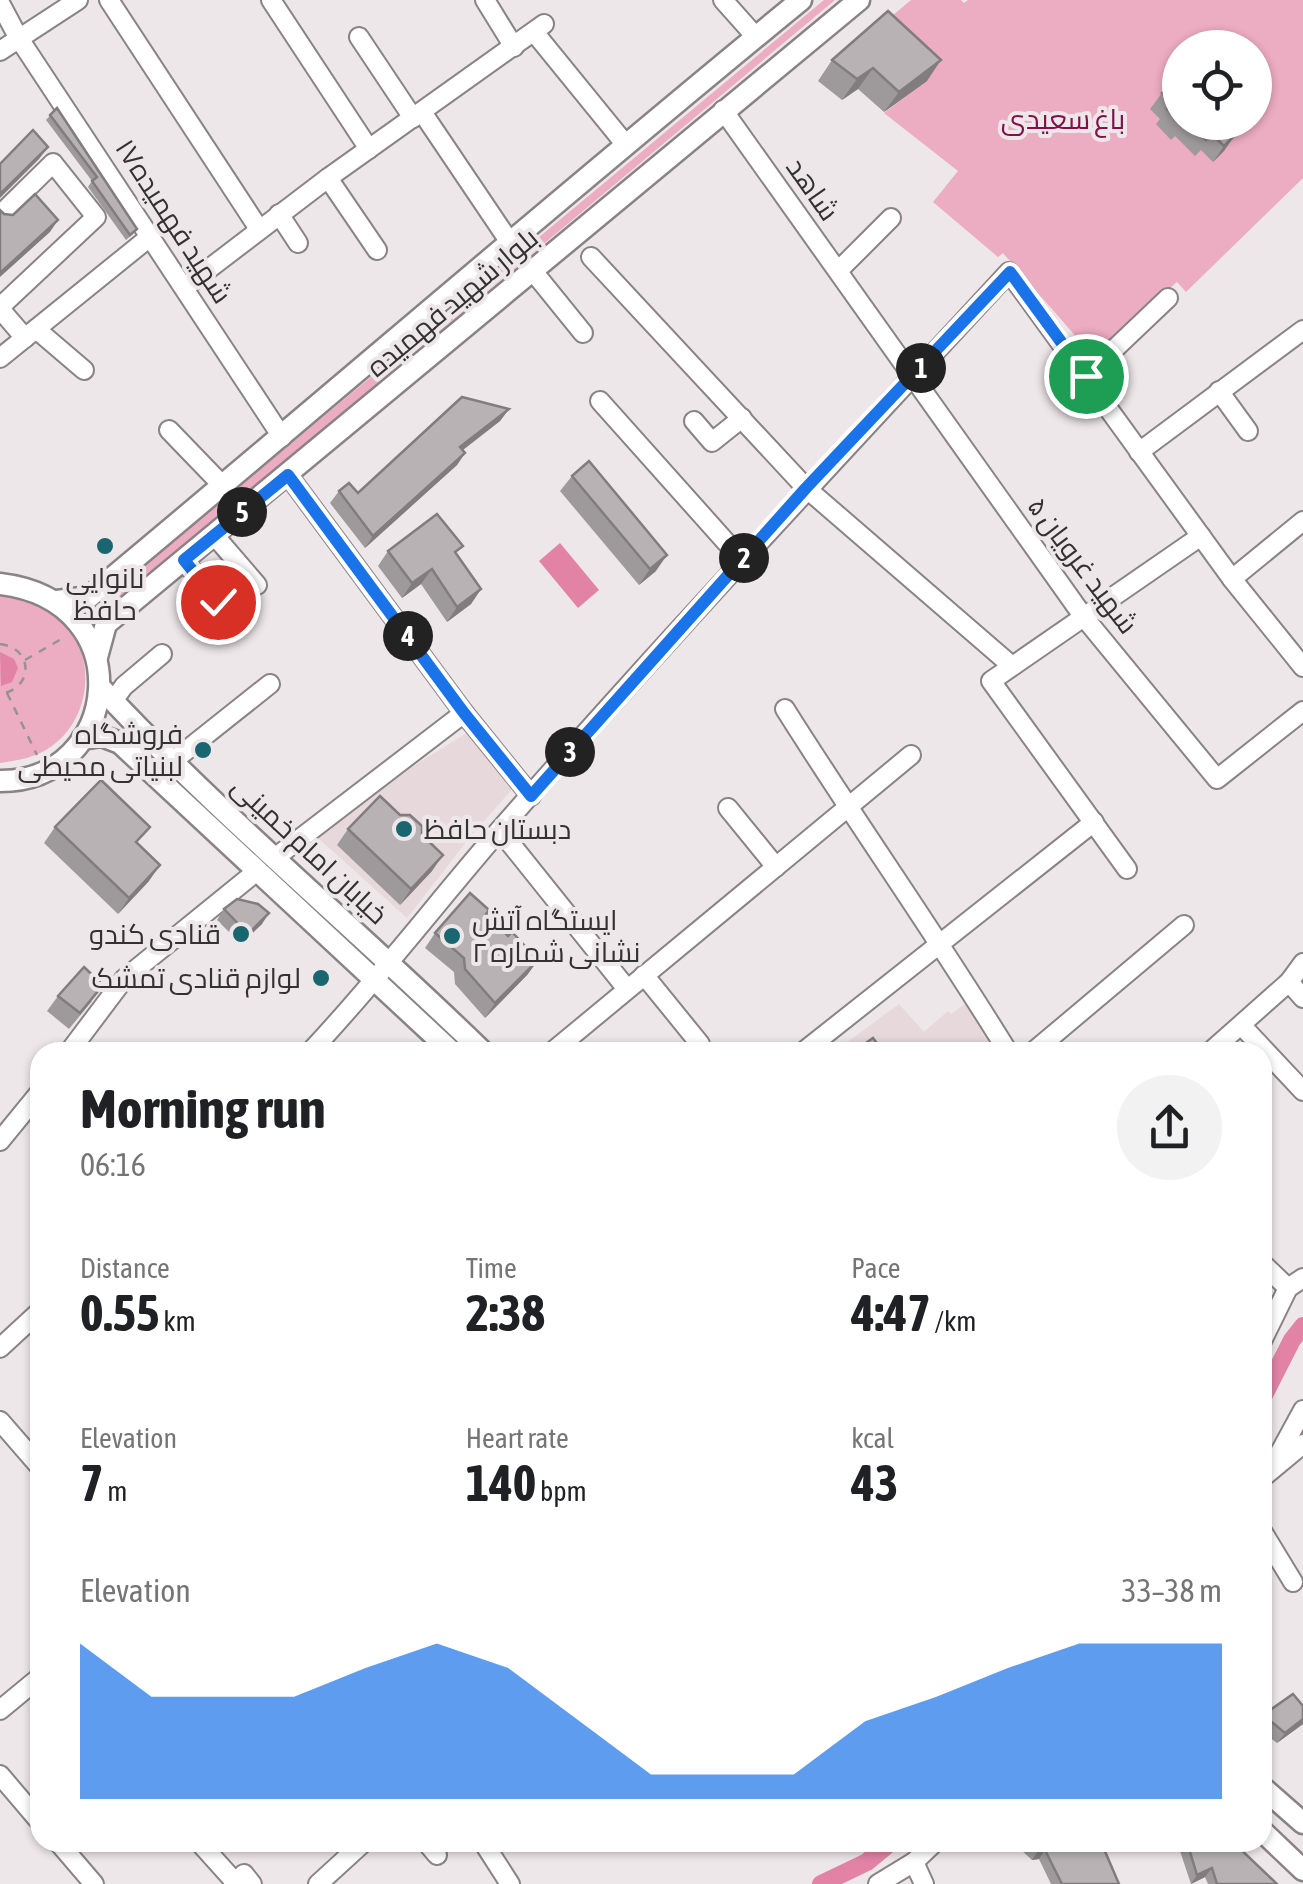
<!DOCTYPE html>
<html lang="en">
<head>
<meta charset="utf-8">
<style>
	body { margin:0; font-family:"Asap Condensed",Cairo,sans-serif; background:#f2f2f2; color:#202124; height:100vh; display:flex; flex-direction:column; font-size:38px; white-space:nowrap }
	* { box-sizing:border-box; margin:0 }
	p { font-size:32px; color:#757577 }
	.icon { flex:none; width:55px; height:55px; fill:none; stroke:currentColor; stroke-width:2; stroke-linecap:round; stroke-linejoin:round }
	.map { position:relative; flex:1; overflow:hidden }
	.drawer { position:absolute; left:30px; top:1042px; width:1242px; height:810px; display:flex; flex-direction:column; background:#fff; border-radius:30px; box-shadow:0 2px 8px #0004 }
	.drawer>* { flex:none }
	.fabs { position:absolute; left:1162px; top:30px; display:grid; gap:20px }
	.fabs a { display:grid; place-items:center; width:110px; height:110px; border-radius:50%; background:#fff; box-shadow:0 2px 8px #0004; font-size:50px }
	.pin { position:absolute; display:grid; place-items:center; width:85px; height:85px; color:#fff; margin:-42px; border:5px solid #fff; border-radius:50%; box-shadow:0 2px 10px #0007 }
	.km { position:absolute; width:50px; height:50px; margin:-25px; border-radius:50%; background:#222; color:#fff; font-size:28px; line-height:50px; text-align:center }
	.round { display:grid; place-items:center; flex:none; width:105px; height:105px; border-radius:52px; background:#f2f2f2 }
	.headline { display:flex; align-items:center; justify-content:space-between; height:170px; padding:0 50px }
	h1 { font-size:55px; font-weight:700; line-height:75px }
	.figures { display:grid; grid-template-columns:repeat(3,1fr); gap:15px; height:170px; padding:10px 50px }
	.figures div { display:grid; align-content:center }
	.figures b { font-size:50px; font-weight:700 }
	.figures small { font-size:28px; font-weight:400 }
	.figures p { font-size:28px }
	.chart { height:280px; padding:20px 50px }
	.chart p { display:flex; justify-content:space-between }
	.chart svg { width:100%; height:180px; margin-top:10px; fill:#1a73e8; opacity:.7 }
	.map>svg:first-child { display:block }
	.built { fill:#e7d8dc }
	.green { fill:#ecacc1; fill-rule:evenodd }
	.water { fill:#e283a6 }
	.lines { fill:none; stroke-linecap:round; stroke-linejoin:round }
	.canal { stroke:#e283a6; stroke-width:18 }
	.minor-casing { stroke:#8a8385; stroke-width:22 }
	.major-casing { stroke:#8a8385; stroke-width:25 }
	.path { stroke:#979294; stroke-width:2.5; stroke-dasharray:8 8; stroke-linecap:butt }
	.minor { stroke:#fff; stroke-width:18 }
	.major { stroke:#fff; stroke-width:20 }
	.wall { fill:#9e999b }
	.shaded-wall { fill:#817d7e }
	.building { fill:#b8b2b4; stroke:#817d7e; stroke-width:2.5 }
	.route-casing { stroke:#fff; stroke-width:20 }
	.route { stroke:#1a73e8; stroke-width:12 }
	.poi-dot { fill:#1a6670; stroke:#eee7e9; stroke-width:4 }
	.labels { text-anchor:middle; stroke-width:8; stroke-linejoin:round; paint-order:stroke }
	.park-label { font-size:28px; fill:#830f4a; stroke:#eee7e9 }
	.street-label { font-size:28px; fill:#333132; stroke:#eee7e9 }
	.poi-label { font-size:28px; fill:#333132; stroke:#eee7e9; text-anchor:end }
</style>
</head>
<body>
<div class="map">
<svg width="1303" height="1884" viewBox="0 0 1303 1884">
	<rect width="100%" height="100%" fill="#eee7e9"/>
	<g class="built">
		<path d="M 473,729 L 515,786 L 471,836 L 407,918 L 318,838 L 412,767 Z"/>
		<path d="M 899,1004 L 924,1032 L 948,1011 L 951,1014 L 965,1004 L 994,1052 L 834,1052 Z"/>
	</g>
	<g class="green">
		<path d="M 824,0 L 835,0 L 116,602 L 110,594 Z"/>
		<path d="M 911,0 L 961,0 L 964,3 L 968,0 L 1303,0 L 1303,178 L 1186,292 L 1177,282 L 1093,356 L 1003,253 L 998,257 L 933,202 L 958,171 L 884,113 L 926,81 L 873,32 ZM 1180,48 L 1255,48 L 1255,122 L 1180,122 Z"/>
		<path d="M 0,594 C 14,597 33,599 46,606 C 96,636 99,712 52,746 C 36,758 18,760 0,763 Z"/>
	</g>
	<g class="water">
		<path d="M 560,543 L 599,590 L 578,608 L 539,561 Z"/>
		<path d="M 0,652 L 14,659 L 18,668 L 12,682 L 1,686 Z"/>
	</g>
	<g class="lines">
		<g class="canal">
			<path d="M 1262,1399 L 1292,1340 L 1303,1326"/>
			<path d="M 821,1884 L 867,1862 L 891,1842"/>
		</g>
		<g class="minor-casing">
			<g id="minor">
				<path d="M 109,0 L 259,229"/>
				<path d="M 271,0 L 369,149"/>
				<path d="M 485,0 L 514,47"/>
				<path d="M 723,0 L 756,37"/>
				<path d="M 0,3 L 18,37 L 282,437"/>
				<path d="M 534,32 L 626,145"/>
				<path d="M 359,37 L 413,118"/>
				<path d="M 0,51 L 78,0"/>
				<path d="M 723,110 L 1083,616 L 1217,779 L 1303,711"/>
				<path d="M 422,112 L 509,241"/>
				<path d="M 328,178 L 377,250"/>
				<path d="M 279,214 L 298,243"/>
				<path d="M 0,215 L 53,163 L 96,217 L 0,307"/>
				<path d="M 591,257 L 806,488 L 1012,666"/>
				<path d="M 532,270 L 583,333"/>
				<path d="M 838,271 L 891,218"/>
				<path d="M 185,287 L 328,178 L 544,24"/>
				<path d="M 0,309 L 25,338"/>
				<path d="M 36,329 L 84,370"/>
				<path d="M 0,358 L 151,236"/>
				<path d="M 1086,376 L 1168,298"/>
				<path d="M 1219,391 L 1248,431"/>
				<path d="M 600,401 L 742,560"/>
				<path d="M 694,421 L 712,442 L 742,418"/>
				<path d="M 169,430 L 223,486"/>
				<path d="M 1139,452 L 1303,330"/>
				<path d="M 288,475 L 464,713 L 531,796"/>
				<path d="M 214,535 L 257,585"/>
				<path d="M 184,560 L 217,602"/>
				<path d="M 1232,579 L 1303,521"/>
				<path d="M 113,701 L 124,686 L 162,654"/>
				<path d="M 785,709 C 858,825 937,936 1008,1052"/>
				<path d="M 173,761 L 270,684"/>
				<path d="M 728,808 L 776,867"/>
				<path d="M 510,843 L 627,989"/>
				<path d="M 276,857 L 464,713"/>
				<path d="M 1127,869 L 991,681 L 1201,536"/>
				<path d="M 644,975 L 700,1044"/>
				<path d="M 1289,982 L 1303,998"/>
				<path d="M 1242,1026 L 1303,1091"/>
				<path d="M 69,1052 L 124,979 L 257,871"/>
				<path d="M 310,1052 C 376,982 434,906 497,833 C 664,642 838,458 1009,272 L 1232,579 L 1303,667"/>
				<path d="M 552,1052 L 911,755"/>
				<path d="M 803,1052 L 1094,822"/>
				<path d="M 1033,1052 L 1184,925"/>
				<path d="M 1210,1052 L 1289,982 L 1303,963"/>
				<path d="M 0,1141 L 40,1092"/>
				<path d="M 1262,1263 L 1288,1288"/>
				<path d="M 1262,1341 L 1288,1288 L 1303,1278"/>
				<path d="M 0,1348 L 40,1311"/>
				<path d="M 0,1421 L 40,1467"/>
				<path d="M 1272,1467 L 1303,1410"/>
				<path d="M 1262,1478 L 1303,1444"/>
				<path d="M 1262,1531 L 1293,1582"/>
				<path d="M 0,1710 L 40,1677"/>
				<path d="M 0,1775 L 40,1822"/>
				<path d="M 58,1842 L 94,1884"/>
				<path d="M 199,1842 L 235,1882"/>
				<path d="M 426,1842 L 437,1855"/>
				<path d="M 483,1842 L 510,1884"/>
				<path d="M 914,1862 L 924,1884"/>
				<path d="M 233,1884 L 244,1874 L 252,1884"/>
				<path d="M 318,1884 L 364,1842"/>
				<path d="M 878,1884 L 914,1862 L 935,1842"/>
			</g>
		</g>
		<g class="major-casing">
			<g id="major">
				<path d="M 0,584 C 143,601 121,782 0,781"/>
				<path d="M 57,601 L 89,597 C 327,399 561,196 801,0"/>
				<path d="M 97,657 L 106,624 L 859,0"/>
				<path d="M 100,687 C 220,816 357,929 483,1052"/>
				<path d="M 82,739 L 102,736 L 120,743 L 452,1052"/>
				<path d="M 1262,1787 L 1303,1823"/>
				<path d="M 1262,1831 L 1303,1870"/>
			</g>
		</g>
		<g class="path">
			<path d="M 0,644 C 34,648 34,689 0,694"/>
			<path d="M 25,660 L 63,638"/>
			<path d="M 7,693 L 37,755"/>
		</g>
		<use href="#minor" class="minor"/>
		<use href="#major" class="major"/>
	</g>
	<g class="wall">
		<path d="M 832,60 L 927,81 L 884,112 L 858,89 L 842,100 L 818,81 Z"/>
		<path d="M 1179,77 L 1180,122 L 1247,122 L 1234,135 L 1224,151 L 1213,162 L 1201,150 L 1195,156 L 1175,136 L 1171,140 L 1156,124 L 1160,119 L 1150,109 L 1162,93 Z"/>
		<path d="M 57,108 L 133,234 L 126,240 L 88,187 L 92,181 L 46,120 Z"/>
		<path d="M 509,409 L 500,421 L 463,450 L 465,453 L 457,465 L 365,548 L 330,503 L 339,491 L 358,493 Z"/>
		<path d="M 572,476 L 656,571 L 639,585 L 560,491 Z"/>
		<path d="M 388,551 L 457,555 L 481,589 L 471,604 L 447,622 L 421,584 L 402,598 L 378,566 Z"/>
		<path d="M 55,827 L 138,844 L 149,881 L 118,914 L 44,843 Z"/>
		<path d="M 348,829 L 422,835 L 432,871 L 400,905 L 337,845 Z"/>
		<path d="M 224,909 L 262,924 L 241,944 L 217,920 Z"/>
		<path d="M 486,915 L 528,974 L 485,1018 L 455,984 L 454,972 L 425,948 L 435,933 Z"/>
		<path d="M 58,996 L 92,1001 L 69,1029 L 47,1011 Z"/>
		<path d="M 1303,1706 L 1303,1724 L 1277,1743 L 1262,1732 L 1262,1715 Z"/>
		<path d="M 1022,1842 L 1101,1842 L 1119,1884 L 1051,1884 L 1039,1859 L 1032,1860 L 1021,1850 L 1024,1845 Z"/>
		<path d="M 1182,1842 L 1233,1842 L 1277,1884 L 1208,1884 L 1205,1877 L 1191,1884 L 1179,1848 Z"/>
	</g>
	<g class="shaded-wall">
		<path d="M 941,60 L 927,81 L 884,112 L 899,92 Z"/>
		<path d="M 873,68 L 858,89 L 842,100 L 857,79 Z"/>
		<path d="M 1242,122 L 1247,123 L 1221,148 L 1232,132 Z"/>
		<path d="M 1235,135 L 1224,151 L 1213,162 L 1224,146 Z"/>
		<path d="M 48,147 L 39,159 L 0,198 L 0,194 Z"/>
		<path d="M 58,220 L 50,232 L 0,277 L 0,273 Z"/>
		<path d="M 509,409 L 500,421 L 451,459 L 460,447 Z"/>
		<path d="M 465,453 L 457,465 L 365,548 L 373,536 Z"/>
		<path d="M 667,555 L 656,571 L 639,585 L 650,569 Z"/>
		<path d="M 432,569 L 421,584 L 402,598 L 412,583 Z"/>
		<path d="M 481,589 L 471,604 L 447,622 L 457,607 Z"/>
		<path d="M 443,855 L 432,871 L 400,905 L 411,889 Z"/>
		<path d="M 160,865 L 149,881 L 118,914 L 129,898 Z"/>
		<path d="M 269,913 L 262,924 L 241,944 L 248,934 Z"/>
		<path d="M 538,960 L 528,974 L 485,1018 L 495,1003 Z"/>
		<path d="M 1303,1719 L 1303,1724 L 1277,1743 L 1285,1733 Z"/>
		<path d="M 1045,1850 L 1039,1859 L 1032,1860 L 1038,1851 Z"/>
		<path d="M 1212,1868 L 1205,1877 L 1191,1884 L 1197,1875 Z"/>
	</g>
	<g class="building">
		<path d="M 888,11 L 941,60 L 899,92 L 873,68 L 857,79 L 832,60 Z"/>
		<path d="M 1179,77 L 1180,78 L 1180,122 L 1167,109 L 1172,104 L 1162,93 Z"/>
		<path d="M 57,108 L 137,229 L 130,235 L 92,181 L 97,177 L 50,115 Z"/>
		<path d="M 1189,122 L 1242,122 L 1232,132 L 1235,135 L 1224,146 L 1212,134 L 1206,140 Z"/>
		<path d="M 33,130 L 48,147 L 0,194 L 0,164 Z"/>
		<path d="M 35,194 L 58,220 L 0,273 L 0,210 L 4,214 L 13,215 Z"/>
		<path d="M 462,397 L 509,409 L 460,447 L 465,453 L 373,536 L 339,491 L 349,483 L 358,493 Z"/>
		<path d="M 589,461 L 667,555 L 650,569 L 572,476 Z"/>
		<path d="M 437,514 L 463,546 L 455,552 L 481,589 L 457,607 L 432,569 L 412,583 L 388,551 Z"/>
		<path d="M 101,780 L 150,827 L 136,842 L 160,865 L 129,898 L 55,827 Z"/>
		<path d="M 380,796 L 400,815 L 410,815 L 422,826 L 422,835 L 443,855 L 411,889 L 348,829 Z"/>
		<path d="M 470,893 L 489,910 L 486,914 L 508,936 L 512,932 L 538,960 L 495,1003 L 465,969 L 464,958 L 435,933 Z"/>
		<path d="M 237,899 L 258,904 L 269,913 L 248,934 L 224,909 Z"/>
		<path d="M 84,967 L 103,985 L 80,1013 L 58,996 Z"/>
		<path d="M 873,1038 L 884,1052 L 853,1052 Z"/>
		<path d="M 1293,1694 L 1303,1706 L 1303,1719 L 1285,1733 L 1263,1715 Z"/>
		<path d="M 1030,1842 L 1101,1842 L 1119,1884 L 1062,1884 L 1045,1850 L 1038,1851 Z"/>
		<path d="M 1187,1842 L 1233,1842 L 1277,1884 L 1217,1884 L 1212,1868 L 1197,1875 Z"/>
	</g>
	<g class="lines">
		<g class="route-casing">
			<path id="route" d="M 218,602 L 184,560 L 288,475 L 464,713 L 531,796 L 806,488 L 1010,272 L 1086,376"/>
		</g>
		<use href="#route" class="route"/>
	</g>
	<g class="poi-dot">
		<circle cx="105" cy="546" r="10"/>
		<circle cx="203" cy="750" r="10"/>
		<circle cx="404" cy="829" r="10"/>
		<circle cx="241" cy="934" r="10"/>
		<circle cx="452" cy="936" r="10"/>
		<circle cx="321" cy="978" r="10"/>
	</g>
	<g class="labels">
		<g class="park-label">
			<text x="1063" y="129">باغ سعیدی</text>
		</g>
		<g class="street-label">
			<text transform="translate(813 189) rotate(55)" y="10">شاهد</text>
			<text transform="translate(174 221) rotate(57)" y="10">شهید فهمیده۱۷</text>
			<text transform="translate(452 302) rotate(-40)" y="10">بلوار شهید فهمیده</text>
			<text transform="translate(1083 565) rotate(53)" y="10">شهید غرویان ۵</text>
			<text transform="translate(310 850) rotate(43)" y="10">خیابان امام خمینی</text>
		</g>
		<g class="poi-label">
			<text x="105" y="588" text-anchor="middle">نانوایی<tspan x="105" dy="32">حافظ</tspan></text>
			<text x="183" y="744">فروشگاه<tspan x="183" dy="32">لبنیاتی محیطی</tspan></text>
			<text x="424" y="839" text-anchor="start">دبستان حافظ</text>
			<text x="472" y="930" text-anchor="start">ایستگاه آتش<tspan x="472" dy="32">نشانی شماره ۲</tspan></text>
			<text x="221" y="944">قنادی کندو</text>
			<text x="301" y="988">لوازم قنادی تمشک</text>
		</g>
	</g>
</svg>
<div class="fabs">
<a><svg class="icon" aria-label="locate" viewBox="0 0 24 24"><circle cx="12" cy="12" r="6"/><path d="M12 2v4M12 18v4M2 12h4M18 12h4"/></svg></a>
</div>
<div class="pin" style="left:1086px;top:376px;background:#1e9e55"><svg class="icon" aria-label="arrive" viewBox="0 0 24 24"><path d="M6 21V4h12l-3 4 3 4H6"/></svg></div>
<div class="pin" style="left:218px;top:602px;background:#d93025"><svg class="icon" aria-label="check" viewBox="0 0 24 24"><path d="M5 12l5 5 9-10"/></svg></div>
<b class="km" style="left:921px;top:368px">1</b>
<b class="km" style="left:744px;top:558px">2</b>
<b class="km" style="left:570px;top:752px">3</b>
<b class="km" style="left:408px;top:636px">4</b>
<b class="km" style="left:242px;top:512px">5</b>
<section class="drawer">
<div class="headline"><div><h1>Morning run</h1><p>06:16</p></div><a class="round"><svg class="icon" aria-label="share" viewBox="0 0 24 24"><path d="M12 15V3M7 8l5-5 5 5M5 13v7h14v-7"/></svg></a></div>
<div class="figures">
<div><p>Distance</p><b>0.55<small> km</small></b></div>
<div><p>Time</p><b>2:38</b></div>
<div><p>Pace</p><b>4:47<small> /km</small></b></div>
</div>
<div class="figures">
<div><p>Elevation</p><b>7<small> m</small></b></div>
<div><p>Heart rate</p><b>140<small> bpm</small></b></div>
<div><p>kcal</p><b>43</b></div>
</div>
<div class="chart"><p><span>Elevation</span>33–38 m</p>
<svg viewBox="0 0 160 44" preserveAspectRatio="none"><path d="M0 44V6L10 19L20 19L30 19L40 12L50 6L60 12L70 25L80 38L90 38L100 38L110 25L120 19L130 12L140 6L150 6L160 6V44z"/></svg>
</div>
</section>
</div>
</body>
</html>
